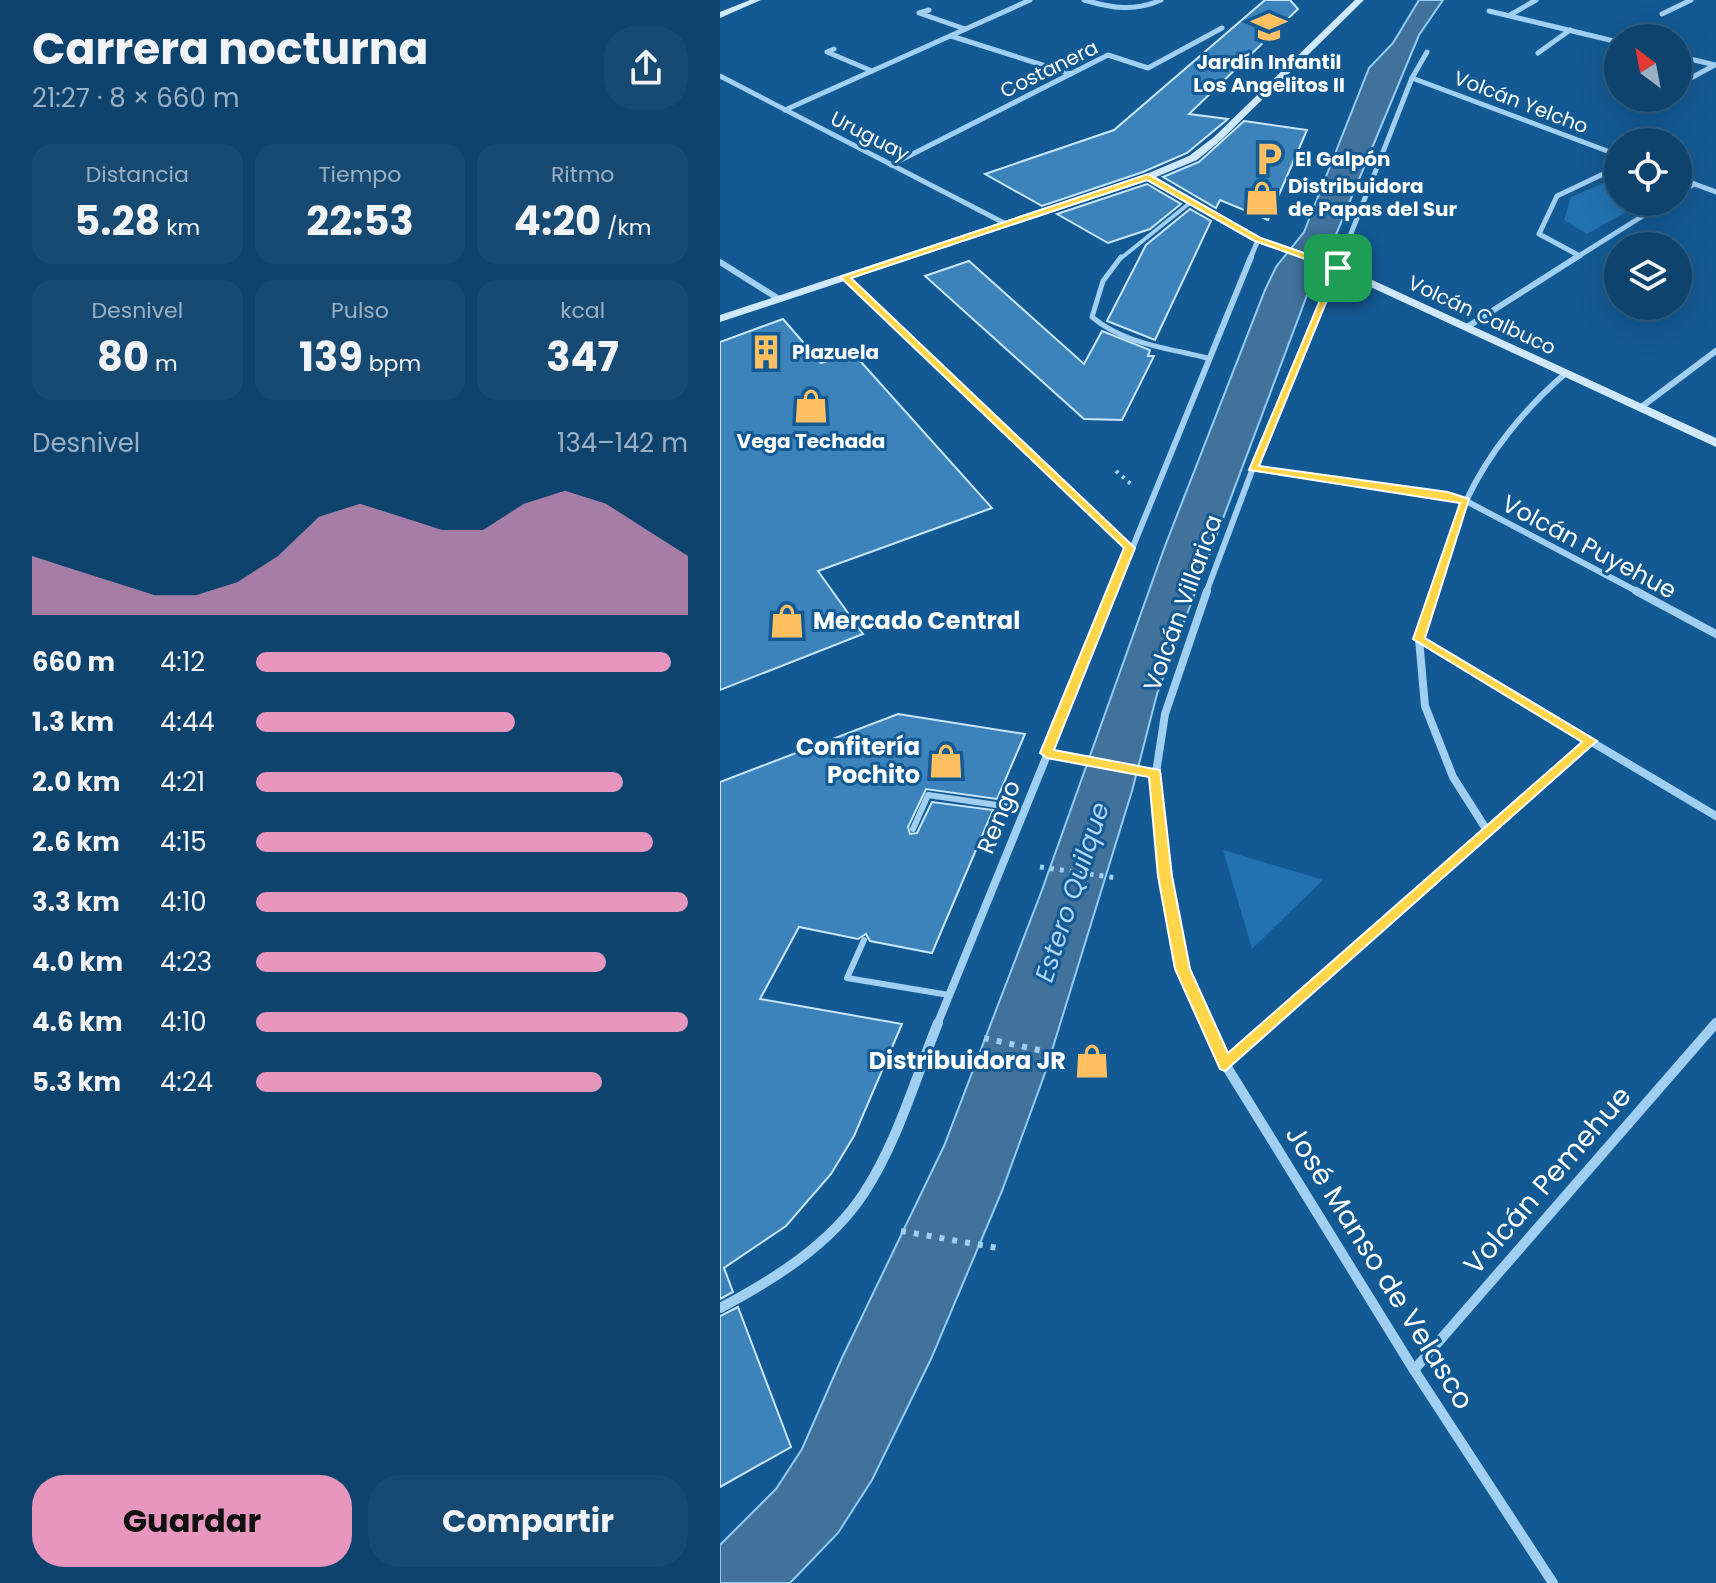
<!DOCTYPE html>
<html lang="es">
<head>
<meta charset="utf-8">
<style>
	body { margin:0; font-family:Poppins,sans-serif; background:#174a73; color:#f1f3f6; height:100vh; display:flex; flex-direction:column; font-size:30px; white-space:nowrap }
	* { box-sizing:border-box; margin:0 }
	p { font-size:26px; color:#9bb0c2 }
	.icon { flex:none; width:44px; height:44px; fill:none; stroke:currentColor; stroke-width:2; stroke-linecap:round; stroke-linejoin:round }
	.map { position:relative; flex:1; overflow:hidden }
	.sheet { display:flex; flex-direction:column; background:#0e436e; width:720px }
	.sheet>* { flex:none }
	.needle { width:52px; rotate:328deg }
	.fabs { position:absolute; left:884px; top:24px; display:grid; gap:16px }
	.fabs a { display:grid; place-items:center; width:88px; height:88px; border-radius:50%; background:#0e436e; box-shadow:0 8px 32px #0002,0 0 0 2px #2e5c81; font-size:40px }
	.pin { position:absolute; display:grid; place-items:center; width:68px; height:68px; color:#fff; margin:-34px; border-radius:16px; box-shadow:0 4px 12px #0006 }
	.round { display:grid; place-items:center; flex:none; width:84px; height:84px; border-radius:32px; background:#174a73 }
	.headline { display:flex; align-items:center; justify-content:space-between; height:136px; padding:0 32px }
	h1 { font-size:44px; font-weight:700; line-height:60px }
	.figures { display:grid; grid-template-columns:repeat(3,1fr); gap:12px; height:136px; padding:8px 32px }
	.figures div { display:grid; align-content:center; border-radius:20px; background:#174a73; text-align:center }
	.figures b { font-size:40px; font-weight:700 }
	.figures small { font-size:22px; font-weight:400 }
	.figures p { font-size:22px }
	.chart { height:224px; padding:16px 32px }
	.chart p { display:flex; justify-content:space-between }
	.chart svg { width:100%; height:144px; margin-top:8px; fill:#e797bd; opacity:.7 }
	.primary-button { display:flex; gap:16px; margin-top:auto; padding:16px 32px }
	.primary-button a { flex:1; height:92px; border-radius:32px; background:#e797bd; color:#111; font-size:32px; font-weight:700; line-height:92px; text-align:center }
	.primary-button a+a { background:#174a73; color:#f1f3f6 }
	ul { padding:0 32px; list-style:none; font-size:26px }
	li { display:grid; grid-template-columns:128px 96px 1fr; align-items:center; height:60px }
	li i { height:20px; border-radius:10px; background:#e797bd }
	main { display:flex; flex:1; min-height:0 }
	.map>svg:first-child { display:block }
	.green { fill:#2272b0 }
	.water { fill:#40729c; stroke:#93ccf5; stroke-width:2 }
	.building { fill:#3c83bb; stroke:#c9e6fd; stroke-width:2 }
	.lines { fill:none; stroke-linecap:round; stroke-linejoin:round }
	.path-far2 { stroke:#a1cff2; stroke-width:4; stroke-dasharray:3 5; stroke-linecap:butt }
	.path-far1 { stroke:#a1cff2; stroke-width:5; stroke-dasharray:4 6; stroke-linecap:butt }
	.path { stroke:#a1cff2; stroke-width:6; stroke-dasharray:5 8; stroke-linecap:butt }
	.lane-far2 { stroke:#a1cff2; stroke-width:4 }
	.lane-far1 { stroke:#a1cff2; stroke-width:5 }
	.lane { stroke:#a1cff2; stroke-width:6 }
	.street-far3 { stroke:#a1cff2; stroke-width:5 }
	.street-far2 { stroke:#a1cff2; stroke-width:6 }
	.street-far1 { stroke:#a1cff2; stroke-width:8 }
	.street { stroke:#a1cff2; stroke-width:10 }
	.secondary { fill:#d0e8fc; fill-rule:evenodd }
	.route { fill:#ffd54a; stroke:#fff; stroke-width:2; fill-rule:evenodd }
	.labels { text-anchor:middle; stroke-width:6; stroke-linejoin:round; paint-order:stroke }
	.far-poi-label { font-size:20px; font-weight:bold; fill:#fff; stroke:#135993; text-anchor:start }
	.far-street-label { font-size:20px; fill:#fff; stroke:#135993 }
	.street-label { font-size:24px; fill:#fff; stroke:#135993 }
	.poi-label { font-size:24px; font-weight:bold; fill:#fff; stroke:#135993; text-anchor:end }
	.water-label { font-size:26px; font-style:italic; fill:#aed8f9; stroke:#135993 }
	.near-street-label { font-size:28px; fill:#fff; stroke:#135993 }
</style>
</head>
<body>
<main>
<section class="sheet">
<div class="headline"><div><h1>Carrera nocturna</h1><p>21:27 · 8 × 660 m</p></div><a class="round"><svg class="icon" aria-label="share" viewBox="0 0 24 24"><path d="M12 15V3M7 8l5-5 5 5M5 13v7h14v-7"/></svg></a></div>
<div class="figures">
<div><p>Distancia</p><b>5.28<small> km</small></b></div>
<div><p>Tiempo</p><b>22:53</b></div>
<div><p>Ritmo</p><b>4:20<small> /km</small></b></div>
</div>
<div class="figures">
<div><p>Desnivel</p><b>80<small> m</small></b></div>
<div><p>Pulso</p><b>139<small> bpm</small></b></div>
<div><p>kcal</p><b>347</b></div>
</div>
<div class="chart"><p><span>Desnivel</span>134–142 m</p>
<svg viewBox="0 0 160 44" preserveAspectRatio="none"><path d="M0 44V26L10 30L20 34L30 38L40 38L50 34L60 26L70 14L80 10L90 14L100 18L110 18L120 10L130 6L140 10L150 18L160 26V44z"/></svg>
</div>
<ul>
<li><b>660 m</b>4:12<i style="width:96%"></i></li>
<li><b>1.3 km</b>4:44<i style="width:60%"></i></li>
<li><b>2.0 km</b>4:21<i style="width:85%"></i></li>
<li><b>2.6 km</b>4:15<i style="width:92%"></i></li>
<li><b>3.3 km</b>4:10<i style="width:100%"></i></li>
<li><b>4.0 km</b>4:23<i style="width:81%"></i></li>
<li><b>4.6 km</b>4:10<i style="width:100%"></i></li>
<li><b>5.3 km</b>4:24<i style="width:80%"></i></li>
</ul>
<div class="primary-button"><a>Guardar</a><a>Compartir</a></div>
</section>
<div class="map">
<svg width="996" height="1583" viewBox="0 0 996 1583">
	<rect width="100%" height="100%" fill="#135993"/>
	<g class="green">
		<path d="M 898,177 L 898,202 L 924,202 L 867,234 L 844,220 L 851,197 Z"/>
		<path d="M 503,850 L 603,880 L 532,949 Z"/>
	</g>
	<path class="water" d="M 699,0 L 723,0 L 699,35 L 615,237 L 592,282 L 437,694 L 412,791 L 325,1073 L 282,1191 L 211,1359 L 152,1480 L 118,1533 L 70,1583 L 0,1583 L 0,1545 L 56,1489 L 82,1449 L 121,1360 L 224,1146 L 322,890 L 445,546 L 545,290 L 556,267 L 584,232 L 649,68 L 673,43 Z"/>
	<g class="building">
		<path d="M 545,0 L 570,0 L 578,9 L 469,114 L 508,119 L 467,153 L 423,172 L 322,206 L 265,174 L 394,130 Z"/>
		<path d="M 524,121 L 587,130 L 548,220 L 500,200 L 496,208 L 443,177 L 479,162 Z"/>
		<path d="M 427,184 L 461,204 L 430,229 L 388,243 L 337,214 Z"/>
		<path d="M 470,209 L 491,221 L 435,340 L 387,321 L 426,245 Z"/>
		<path d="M 249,261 L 364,364 L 382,331 L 430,350 L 428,356 L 434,356 L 402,420 L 364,419 L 205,276 Z"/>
		<path d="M 63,319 L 101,363 L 133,353 L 272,508 L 98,571 L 143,634 L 0,690 L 0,342 Z"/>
		<path d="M 178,714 L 305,734 L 277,799 L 206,789 L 188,827 L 190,834 L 197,833 L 212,802 L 273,810 L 212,953 L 150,941 L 146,934 L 138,939 L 79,927 L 40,999 L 182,1024 L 134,1136 L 111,1174 L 66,1226 L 4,1268 L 13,1292 L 0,1299 L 0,782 Z"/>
		<path d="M 18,1307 L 71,1447 L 0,1487 L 0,1316 Z"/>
	</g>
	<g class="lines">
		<path class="path-far2" d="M 396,471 L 411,484"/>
		<path class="path-far1" d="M 320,867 L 397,878"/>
		<g class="path">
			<path d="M 264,1038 L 341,1055"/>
			<path d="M 181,1231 L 278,1248"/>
		</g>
		<path class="lane-far2" d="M 400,259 L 471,202"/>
		<g class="lane-far1">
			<path d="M 401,257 L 383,281 L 372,317 C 404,344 448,348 487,358"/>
			<path d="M 125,277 L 410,548"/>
		</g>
		<g class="lane">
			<path d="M 193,829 L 208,795 L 304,809"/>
			<path d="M 144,940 L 127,978 L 229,995"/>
		</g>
		<g class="street-far3">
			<path d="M 364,0 C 392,8 414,12 441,0"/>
			<path d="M 209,10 L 199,13 L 245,29"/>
			<path d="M 769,11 L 898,42"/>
			<path d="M 942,14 L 971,0"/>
			<path d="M 790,15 L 816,0"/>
			<path d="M 231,36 L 351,74"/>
			<path d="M 114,49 L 107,52 L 152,71"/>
			<path d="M 818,53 L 850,30"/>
			<path d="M 958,56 L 995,65"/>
			<path d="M 0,76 L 286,224"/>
			<path d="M 692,78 L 898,155"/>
			<path d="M 958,85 L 995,65"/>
			<path d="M 65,110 L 310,0"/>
			<path d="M 171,165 L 388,55 L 428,68 L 502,28"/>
			<path d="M 958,178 L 996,192"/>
			<path d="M 958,194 L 974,184"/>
			<path d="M 860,256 L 819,234 L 837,196 L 898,167"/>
			<path d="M 530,259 L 538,240"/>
			<path d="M 621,259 L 692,78 L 707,52"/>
			<path d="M 854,259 L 945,202"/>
		</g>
		<g class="street-far2">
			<path d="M 0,262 L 59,299"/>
			<path d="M 747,327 L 857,257"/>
			<path d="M 920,408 L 996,351"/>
			<path d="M 533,468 L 746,501 L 920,593"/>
			<path d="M 394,593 L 531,257"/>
			<path d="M 486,593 L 533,468 L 622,257"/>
			<path d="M 715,593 C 725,563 733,529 747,499 C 769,452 806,407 846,373"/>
		</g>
		<g class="street-far1">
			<path d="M 487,591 L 445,714 L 436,773 L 445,876 L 462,969 L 488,1025"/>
			<path d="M 715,591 L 699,639 L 705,706 L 733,777 L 768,832"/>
			<path d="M 916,591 L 996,634"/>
			<path d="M 699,639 L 996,816"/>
			<path d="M 327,753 L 436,773"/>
			<path d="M 217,1025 L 394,591"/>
			<path d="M 549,1025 L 870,741"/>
			<path d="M 994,1025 L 996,1023"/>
		</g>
		<g class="street">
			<path d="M 487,1023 L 505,1064 L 694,1370 L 833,1583"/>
			<path d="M 505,1064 L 551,1023"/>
			<path d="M 0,1308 C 53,1280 110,1245 144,1193 C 177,1143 195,1079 218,1023"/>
			<path d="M 694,1370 L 996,1023"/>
		</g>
		<g class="secondary">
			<path d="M 30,0 L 41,0 L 0,18 L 0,12 Z"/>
			<path d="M 635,0 L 644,0 L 500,141 L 477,160 L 436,177 L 542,238 L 611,261 L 996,438 L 996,447 L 603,265 L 534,242 L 427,181 L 0,322 L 0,315 L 424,175 L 469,156 L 494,137 Z"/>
		</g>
	</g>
	<path class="route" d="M 428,174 L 541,238 L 621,266 L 539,466 L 728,492 L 749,499 L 705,638 L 877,741 L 505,1071 L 500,1069 L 455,969 L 438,876 L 429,777 L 327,758 L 320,753 L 404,548 L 120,277 ZM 427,180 L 535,241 L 613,269 L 529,470 L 740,503 L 693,639 L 862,742 L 508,1053 L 470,969 L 452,876 L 440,770 L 334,750 L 415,548 L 131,278 Z"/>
	<defs>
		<g id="school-bare" transform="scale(2.76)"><path d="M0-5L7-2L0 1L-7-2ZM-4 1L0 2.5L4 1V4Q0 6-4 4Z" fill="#ffc062" stroke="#135993" stroke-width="2.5" paint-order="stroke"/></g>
		<g id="parking-bare" transform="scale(2.76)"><path d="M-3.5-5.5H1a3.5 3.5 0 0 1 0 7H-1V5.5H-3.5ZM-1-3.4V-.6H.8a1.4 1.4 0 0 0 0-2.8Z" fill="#ffc062" stroke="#135993" stroke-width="2.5" paint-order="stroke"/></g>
		<g id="shop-bare" transform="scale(2.76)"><path d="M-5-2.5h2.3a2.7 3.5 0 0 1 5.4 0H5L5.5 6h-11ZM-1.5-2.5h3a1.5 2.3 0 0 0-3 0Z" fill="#ffc062" stroke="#135993" stroke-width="2.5" paint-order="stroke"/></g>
		<g id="building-bare" transform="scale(2.76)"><path d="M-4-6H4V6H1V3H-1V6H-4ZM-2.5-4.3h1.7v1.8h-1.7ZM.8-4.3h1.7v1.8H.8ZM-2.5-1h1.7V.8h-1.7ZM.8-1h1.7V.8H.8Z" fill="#ffc062" stroke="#135993" stroke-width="2.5" paint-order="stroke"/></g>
	</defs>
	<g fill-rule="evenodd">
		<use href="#school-bare" x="549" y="27"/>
		<use href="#parking-bare" x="549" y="159"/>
		<use href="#shop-bare" x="542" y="198"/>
		<use href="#building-bare" x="46" y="352"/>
		<use href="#shop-bare" x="91" y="406"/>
		<use href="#shop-bare" x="67" y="621"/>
		<use href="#shop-bare" x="226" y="761"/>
		<use href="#shop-bare" x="372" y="1061"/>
	</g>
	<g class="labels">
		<g class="far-poi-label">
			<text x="549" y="69" text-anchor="middle">Jardín Infantil<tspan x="549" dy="23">Los Angelitos II</tspan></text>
			<text x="575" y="166">El Galpón</text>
			<text x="568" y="193">Distribuidora<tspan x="568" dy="23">de Papas del Sur</tspan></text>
			<text x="72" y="359">Plazuela</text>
			<text x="91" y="448" text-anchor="middle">Vega Techada</text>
		</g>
		<g class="far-street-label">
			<text transform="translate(329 69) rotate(-26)" y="7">Costanera</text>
			<text transform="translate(801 102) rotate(21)" y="7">Volcán Yelcho</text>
			<text transform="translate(150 136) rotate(27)" y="7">Uruguay</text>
			<text transform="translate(762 315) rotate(25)" y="7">Volcán Calbuco</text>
		</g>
		<g class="street-label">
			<text transform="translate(869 547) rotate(28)" y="8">Volcán Puyehue</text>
			<text transform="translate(463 603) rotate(-70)" y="8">Volcán Villarica</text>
			<text transform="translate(279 817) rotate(-68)" y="8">Rengo</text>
		</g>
		<g class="poi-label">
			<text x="93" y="629" text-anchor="start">Mercado Central</text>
			<text x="200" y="755">Confitería<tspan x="200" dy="28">Pochito</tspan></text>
			<text x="346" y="1069">Distribuidora JR</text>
		</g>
		<g class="water-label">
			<text transform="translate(352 892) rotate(-72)" y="9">Estero Quilque</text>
		</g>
		<g class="near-street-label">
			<text transform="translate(827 1180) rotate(-49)" y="10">Volcán Pemehue</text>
			<text transform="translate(660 1267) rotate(58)" y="10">José Manso de Velasco</text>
		</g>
	</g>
</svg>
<div class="fabs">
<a><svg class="needle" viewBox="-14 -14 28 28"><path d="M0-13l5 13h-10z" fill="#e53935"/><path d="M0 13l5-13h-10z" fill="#9bb0c2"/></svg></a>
<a><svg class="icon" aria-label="locate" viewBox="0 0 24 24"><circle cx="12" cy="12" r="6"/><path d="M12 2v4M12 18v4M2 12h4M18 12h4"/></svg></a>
<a><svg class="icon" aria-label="layers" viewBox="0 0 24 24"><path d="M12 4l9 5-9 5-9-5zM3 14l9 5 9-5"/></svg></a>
</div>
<div class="pin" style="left:618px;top:268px;background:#1e9e55"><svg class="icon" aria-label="arrive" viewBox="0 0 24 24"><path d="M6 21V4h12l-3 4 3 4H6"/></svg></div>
</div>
</main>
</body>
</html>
